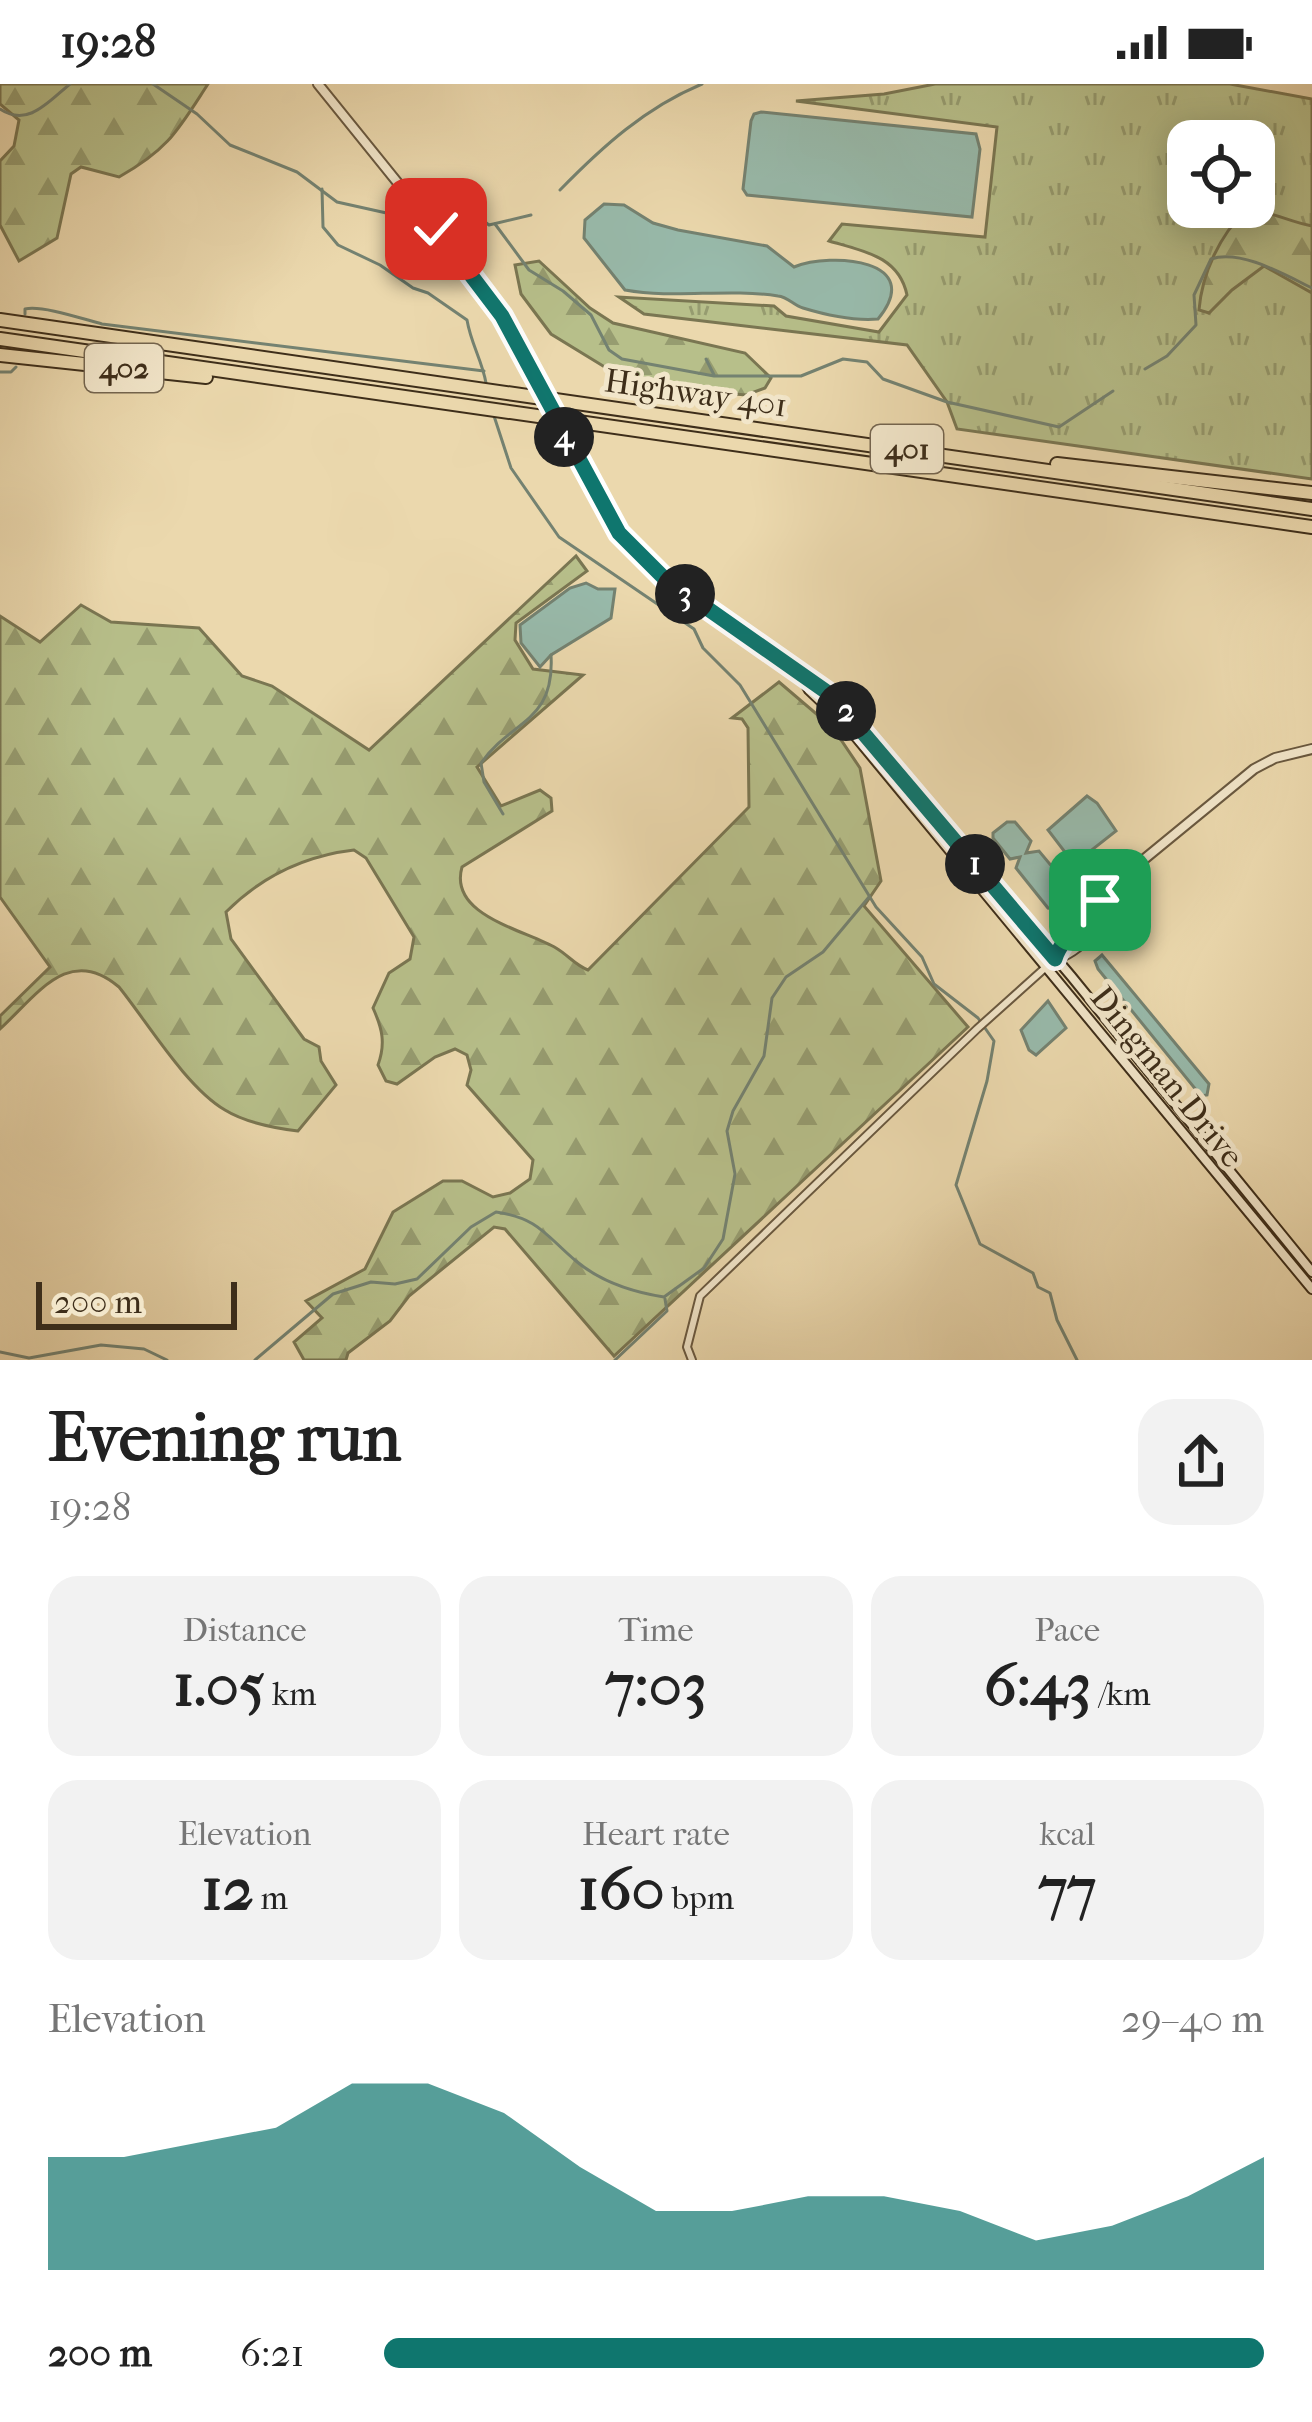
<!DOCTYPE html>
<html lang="en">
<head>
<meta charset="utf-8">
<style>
	body { margin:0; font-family:"IM FELL French Canon",serif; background:#f2f2f2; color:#222; height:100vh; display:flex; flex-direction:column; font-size:45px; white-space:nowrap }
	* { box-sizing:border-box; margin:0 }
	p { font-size:39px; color:#767676 }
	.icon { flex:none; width:66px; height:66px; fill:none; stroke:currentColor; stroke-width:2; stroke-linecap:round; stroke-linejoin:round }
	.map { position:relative; height:1276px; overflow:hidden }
	.panel { display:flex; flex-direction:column; background:#fff; flex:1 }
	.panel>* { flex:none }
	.fabs { position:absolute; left:1167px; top:36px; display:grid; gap:24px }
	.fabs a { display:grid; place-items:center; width:108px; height:108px; border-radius:24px; background:#fff; box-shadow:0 6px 30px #0003; font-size:60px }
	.scale { position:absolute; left:36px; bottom:30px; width:201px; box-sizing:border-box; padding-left:12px; border:6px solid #3e2e1a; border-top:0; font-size:33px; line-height:42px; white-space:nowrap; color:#3e2e1a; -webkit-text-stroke:9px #f2e6ca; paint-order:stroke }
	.pin { position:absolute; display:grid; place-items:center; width:102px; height:102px; color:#fff; margin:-51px; border-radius:24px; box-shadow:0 6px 18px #0006 }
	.km { position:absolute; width:60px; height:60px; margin:-30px; border-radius:50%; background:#222; color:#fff; font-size:33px; line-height:60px; text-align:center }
	.round { display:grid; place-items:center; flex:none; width:126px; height:126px; border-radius:36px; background:#f2f2f2 }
	.head { display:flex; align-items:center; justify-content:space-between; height:204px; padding:0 48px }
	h1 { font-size:66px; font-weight:700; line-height:90px }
	.stats { display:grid; grid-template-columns:repeat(3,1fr); gap:18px; height:204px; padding:12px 48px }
	.stats div { display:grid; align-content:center; border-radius:30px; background:#f2f2f2; text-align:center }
	.stats b { font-size:60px; font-weight:700 }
	.stats small { font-size:33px; font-weight:400 }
	.stats p { font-size:33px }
	.chart { height:336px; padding:24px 48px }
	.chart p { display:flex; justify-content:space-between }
	.chart svg { width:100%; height:216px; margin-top:12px; fill:#0f766e; opacity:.7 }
	ul { padding:0 48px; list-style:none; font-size:39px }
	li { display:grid; grid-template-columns:192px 144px 1fr; align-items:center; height:90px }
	li i { height:30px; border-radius:15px; background:#0f766e }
	.status { display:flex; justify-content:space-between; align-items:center; height:84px; padding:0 60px; background:#fff; direction:ltr }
	.status svg { height:33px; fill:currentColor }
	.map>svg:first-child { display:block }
	.grass { fill:url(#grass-tufts); stroke:#7a7652; stroke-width:3; fill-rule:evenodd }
	.forest { fill:url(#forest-firs); stroke:#7a7652; stroke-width:3 }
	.water { fill:#98baab; stroke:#748271; stroke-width:3 }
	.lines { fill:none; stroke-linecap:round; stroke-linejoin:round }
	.stream { stroke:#748271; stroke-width:3 }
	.minor-casing { stroke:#69583f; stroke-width:10 }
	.tertiary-casing { stroke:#69583f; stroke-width:12 }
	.secondary-casing { stroke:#3e2e1a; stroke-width:12 }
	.motorway-casing { stroke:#3e2e1a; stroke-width:16 }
	.minor { stroke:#f2e6ca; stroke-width:6 }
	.tertiary { stroke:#f2e6ca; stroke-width:8 }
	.secondary { stroke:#f2e6ca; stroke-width:8 }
	.motorway { stroke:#ebd8ad; stroke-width:12 }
	.secondary-bridge-casing { stroke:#3e2e1a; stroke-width:12; stroke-linecap:butt }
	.secondary-bridge { stroke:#f2e6ca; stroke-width:8 }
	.route-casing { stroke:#fff; stroke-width:24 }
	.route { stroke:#0f766e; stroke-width:15 }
	.labels { text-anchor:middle; stroke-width:10; stroke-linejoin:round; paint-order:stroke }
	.shield { fill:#f2e6ca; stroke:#74654f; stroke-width:3 }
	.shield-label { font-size:30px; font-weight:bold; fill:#3e2e1a }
	.street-label { font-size:33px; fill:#3e2e1a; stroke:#f2e6ca }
</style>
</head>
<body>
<div class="status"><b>19:28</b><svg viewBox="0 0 49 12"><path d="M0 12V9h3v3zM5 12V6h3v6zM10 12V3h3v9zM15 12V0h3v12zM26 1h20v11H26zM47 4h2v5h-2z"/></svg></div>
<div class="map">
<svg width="1312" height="1276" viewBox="0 0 1312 1276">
	<defs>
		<pattern id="grass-tufts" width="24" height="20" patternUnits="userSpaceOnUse" patternTransform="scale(3)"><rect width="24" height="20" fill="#b7bf8a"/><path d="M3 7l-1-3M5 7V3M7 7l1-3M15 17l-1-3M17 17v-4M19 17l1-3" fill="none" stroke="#969c70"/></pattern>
		<pattern id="forest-firs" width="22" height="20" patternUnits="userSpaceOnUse" patternTransform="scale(3)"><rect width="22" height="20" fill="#b7bf8a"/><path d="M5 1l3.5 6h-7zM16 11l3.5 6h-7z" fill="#969c70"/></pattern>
	</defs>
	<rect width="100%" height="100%" fill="#ebd8ad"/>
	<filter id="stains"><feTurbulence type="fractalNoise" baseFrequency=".00167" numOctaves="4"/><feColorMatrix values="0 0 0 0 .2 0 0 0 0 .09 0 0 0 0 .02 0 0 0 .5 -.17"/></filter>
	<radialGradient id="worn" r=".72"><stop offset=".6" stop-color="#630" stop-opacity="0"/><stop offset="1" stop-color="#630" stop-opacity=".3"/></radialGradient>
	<path class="grass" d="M 935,0 L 1230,0 L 1312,15 L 1312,395 L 957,345 L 947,318 L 907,261 L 644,230 L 619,213 L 774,222 L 786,232 L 879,248 L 907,211 C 899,172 863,167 829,157 L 842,140 L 985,153 L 997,43 L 796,17 L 884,10 ZM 1188,57 L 1254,57 L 1254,123 L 1188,123 Z"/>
	<g class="forest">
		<path d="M 0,0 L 208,0 C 178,46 169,65 119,93 L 81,83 L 71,90 L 57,154 L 19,177 L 0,141 L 0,77 L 14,62 L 19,36 L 0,20 Z"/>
		<path d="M 1246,126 C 1269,126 1289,138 1312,142 L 1312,209 L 1264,182 L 1232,206 L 1209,229 L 1199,226 C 1202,189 1220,151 1246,126 Z"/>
		<path d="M 539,177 L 590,224 L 613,239 L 745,269 L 771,294 L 765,304 L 746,311 L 650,303 L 621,293 L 551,250 L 521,210 L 515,181 Z"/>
		<path d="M 576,472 L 587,487 L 516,539 L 515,556 L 533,585 L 583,591 L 477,683 L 501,722 L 540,706 L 551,714 L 552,727 L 462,783 C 448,832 526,846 556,864 C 568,871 575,881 588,886 L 749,723 L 748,644 L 742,635 L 732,634 L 779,598 L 833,644 L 860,684 L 881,797 L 864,822 L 968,943 L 614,1272 L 505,1145 L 494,1143 L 409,1212 L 390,1237 L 348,1269 L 346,1276 L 304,1276 L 294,1258 L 322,1234 L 306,1217 L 365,1185 L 393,1128 L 443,1097 L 462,1097 L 493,1113 L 510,1109 L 530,1095 L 533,1076 L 467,1001 L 471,986 L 467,971 L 455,965 L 435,973 L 397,1000 L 386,997 L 378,981 C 386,959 382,944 373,924 L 389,889 L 410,875 L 414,853 L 366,774 L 354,766 C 303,772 262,792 226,828 L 231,855 L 304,955 L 319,963 L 321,977 L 336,1001 L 298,1047 C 274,1044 246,1039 225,1026 C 186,1003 148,939 119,903 C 69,860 37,911 0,945 L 0,932 L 50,883 L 0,813 L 0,532 L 40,558 L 81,521 L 111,538 L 199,544 L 242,592 L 272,602 L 369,666 Z"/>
	</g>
	<g class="water">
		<path d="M 761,28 L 976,50 L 980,65 L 972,133 L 747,111 L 743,105 L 751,37 L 754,30 Z"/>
		<path d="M 604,120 L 624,121 L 653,139 L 678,146 L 767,162 L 794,183 C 831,168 927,175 878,235 C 854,237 826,231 803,224 C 793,221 788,213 778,212 C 726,204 675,215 625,206 L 584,154 L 585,136 Z"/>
		<path d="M 586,499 L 598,505 L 615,505 L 611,534 L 551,571 L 540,583 L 521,559 L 520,541 L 570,504 Z"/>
		<path d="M 1087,712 L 1097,719 L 1116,747 L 1074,780 L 1048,746 Z"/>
		<path d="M 1007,738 L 1015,738 L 1031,757 L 1026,769 L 1039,767 L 1074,809 L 1061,826 L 1048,824 L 1016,784 L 1020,773 L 1010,775 L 993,754 L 993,749 Z"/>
		<path d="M 1102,871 L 1209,1000 L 1207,1011 L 1201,1012 L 1098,885 L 1095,877 Z"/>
		<path d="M 1048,917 L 1066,944 L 1036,971 L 1029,966 L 1021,946 Z"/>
	</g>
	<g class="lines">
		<g class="stream">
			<path d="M 153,0 L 197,30 L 230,61 L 297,88 L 337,118 L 400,132 L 416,129"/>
			<path d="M 0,25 C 28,44 49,17 70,0"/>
			<path d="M 322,105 L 323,143 L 338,161 L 380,181 L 413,204 L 428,209 L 467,236 C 471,260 482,276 486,299"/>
			<path d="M 560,106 C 602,63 646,23 702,0"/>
			<path d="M 426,128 L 472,128 L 489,141 L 531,131"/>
			<path d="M 495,140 L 529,186 L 563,207 L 591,231 L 609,266 L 622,275 L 714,292 L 801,292 L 843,275 L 867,278 L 883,295 L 947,318 L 1059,343 L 1113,307"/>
			<path d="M 25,230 L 25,225 C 42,221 83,235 102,240 L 484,287"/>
			<path d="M 706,275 L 714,291"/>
			<path d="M 1145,285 L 1167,272 L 1196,241 L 1194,211 L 1211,175 C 1241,165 1285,191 1312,204"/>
			<path d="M 0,288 L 11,288 L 16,283"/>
			<path d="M 494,332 L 511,384 L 559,453 L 694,545 L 703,564 L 740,601 L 876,823 L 922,873 L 934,900 L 978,934 L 994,957 L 987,997 L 956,1101 L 980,1160 L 1033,1189 L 1038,1203 L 1050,1209 L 1057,1236 L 1077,1276"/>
			<path d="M 503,730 L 484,698 L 481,679 C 512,635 555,639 551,571"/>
			<path d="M 0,1268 L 29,1274 L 101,1261 L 144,1265 L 167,1276"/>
			<path d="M 255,1276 L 333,1210 L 371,1198 L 395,1200 L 417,1195 L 471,1143 L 496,1128 C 539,1134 546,1152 576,1177 C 601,1198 632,1208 664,1213 L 704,1184 L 723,1155 L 735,1090 L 727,1047 L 733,1027 L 764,972 L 772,914 L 786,893 L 823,868 L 869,813"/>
			<path d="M 615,1276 L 667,1227 L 665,1215"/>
		</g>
		<g class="minor-casing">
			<path id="minor" d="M 692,1276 L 687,1263 L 700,1212 L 977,945 L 1055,875"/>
		</g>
		<g class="tertiary-casing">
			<g id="tertiary">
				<path d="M 318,0 L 435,145"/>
				<path d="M 1055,875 L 1058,864 L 1078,846 L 1109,804 L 1254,685 L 1275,674 L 1312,665"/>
				<path d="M 1056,875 C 1090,864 1112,823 1126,792"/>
			</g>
		</g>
		<g class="secondary-casing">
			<g id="secondary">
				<path d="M 435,145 L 502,232 L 533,288"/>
				<path d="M 568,361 L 619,449 L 648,481 L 709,528 L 817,599 L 859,642 L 1071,892 L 1312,1188"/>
				<path d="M 801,592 L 809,606 L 846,641 L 1312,1205"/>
			</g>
		</g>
		<g class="motorway-casing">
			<g id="motorway">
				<path d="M 0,236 L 1312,425"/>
				<path d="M 0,255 L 1312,443"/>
				<path d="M 0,271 L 206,293"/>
				<path d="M 1057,380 L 1312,409"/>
			</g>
		</g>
		<use href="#minor" class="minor"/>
		<use href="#tertiary" class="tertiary"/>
		<use href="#secondary" class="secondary"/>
		<use href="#motorway" class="motorway"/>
		<g class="secondary-bridge-casing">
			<path id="secondary-bridge" d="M 533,288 L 568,361"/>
		</g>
		<use href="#secondary-bridge" class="secondary-bridge"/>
	</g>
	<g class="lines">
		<g class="route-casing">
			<path id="route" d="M 436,145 L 502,232 L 619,449 L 664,494 L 831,611 L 1055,875 C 1061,854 1087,835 1100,816"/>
		</g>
		<use href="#route" class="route"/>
	</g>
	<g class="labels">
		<g class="shield">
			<rect x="85" y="260" width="78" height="48" rx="9"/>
			<rect x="871" y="341" width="72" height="48" rx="9"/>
		</g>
		<g class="shield-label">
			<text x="124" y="294">402</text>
			<text x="907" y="375">401</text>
		</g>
		<g class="street-label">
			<text transform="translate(696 308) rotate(8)" y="12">Highway 401</text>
			<text transform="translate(1168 992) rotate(51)" y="12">Dingman Drive</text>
		</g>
	</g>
	<rect width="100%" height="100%" filter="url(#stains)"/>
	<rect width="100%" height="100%" fill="url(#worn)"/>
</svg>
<div class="fabs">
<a><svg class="icon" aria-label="locate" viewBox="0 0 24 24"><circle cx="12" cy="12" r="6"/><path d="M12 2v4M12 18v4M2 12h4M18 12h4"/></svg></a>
</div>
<div class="scale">200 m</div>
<div class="pin" style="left:1100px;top:816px;background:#1e9e55"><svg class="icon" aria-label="arrive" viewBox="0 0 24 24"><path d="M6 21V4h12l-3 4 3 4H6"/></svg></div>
<div class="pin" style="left:436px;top:145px;background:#d93025"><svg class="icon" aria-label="check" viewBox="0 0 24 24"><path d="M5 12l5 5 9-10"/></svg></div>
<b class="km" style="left:975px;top:780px">1</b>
<b class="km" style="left:846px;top:627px">2</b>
<b class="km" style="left:685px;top:510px">3</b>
<b class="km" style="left:564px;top:353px">4</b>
</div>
<section class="panel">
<div class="head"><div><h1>Evening run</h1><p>19:28</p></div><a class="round"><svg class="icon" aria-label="share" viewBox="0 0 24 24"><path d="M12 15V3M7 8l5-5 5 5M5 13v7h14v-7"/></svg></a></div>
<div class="stats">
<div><p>Distance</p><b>1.05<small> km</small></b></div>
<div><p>Time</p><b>7:03</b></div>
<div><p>Pace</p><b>6:43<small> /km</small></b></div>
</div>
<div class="stats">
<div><p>Elevation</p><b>12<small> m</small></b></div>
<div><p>Heart rate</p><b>160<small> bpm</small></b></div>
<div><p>kcal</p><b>77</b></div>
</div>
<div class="chart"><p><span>Elevation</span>29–40 m</p>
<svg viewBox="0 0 160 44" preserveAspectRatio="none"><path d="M0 44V21L10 21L20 18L30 15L40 6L50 6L60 12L70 23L80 32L90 32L100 29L110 29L120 32L130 38L140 35L150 29L160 21V44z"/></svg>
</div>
<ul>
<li><b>200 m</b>6:21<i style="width:100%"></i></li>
</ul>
</section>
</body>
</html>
